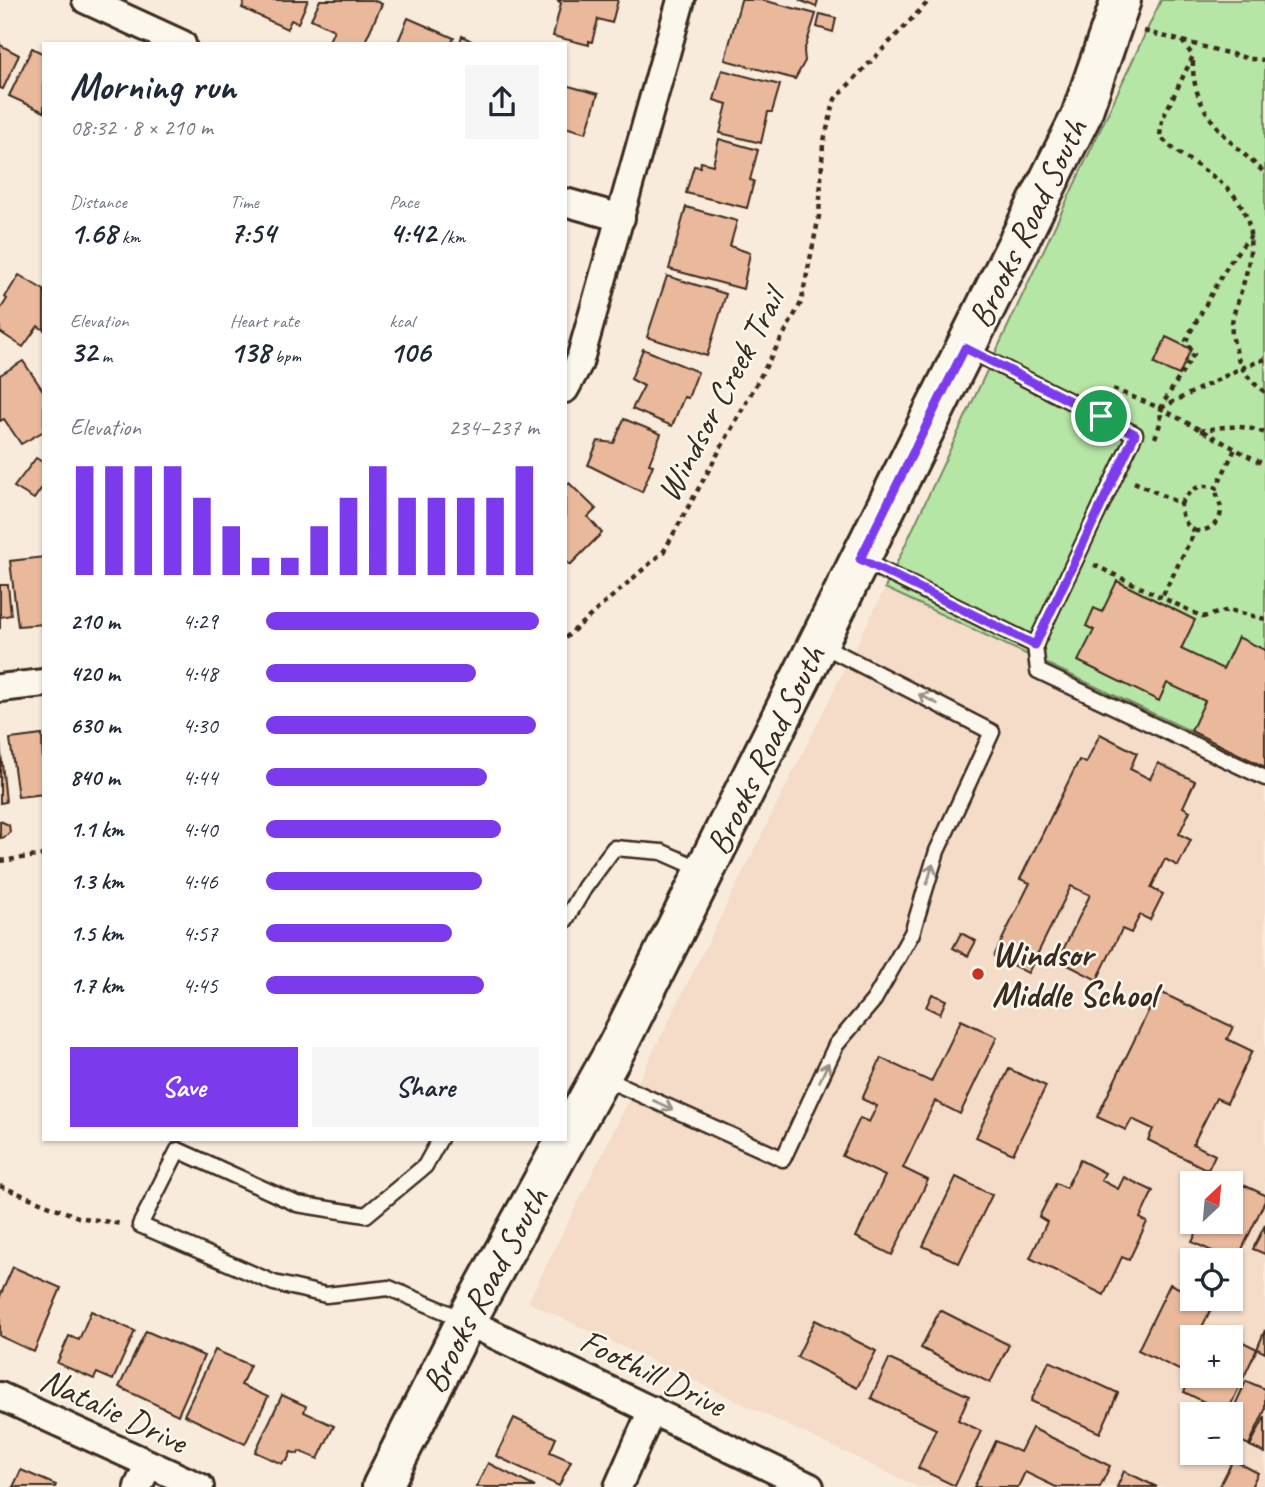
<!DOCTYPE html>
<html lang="en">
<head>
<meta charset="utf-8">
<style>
	body { margin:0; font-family:Caveat,sans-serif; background:#f6f6f7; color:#1f2937; height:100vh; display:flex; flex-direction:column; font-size:26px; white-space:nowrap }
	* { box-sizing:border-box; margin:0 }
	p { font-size:23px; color:#747a83 }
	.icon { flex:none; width:38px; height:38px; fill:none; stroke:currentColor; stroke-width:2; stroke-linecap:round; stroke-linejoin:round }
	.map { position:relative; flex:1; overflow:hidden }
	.side { position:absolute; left:42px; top:42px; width:525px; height:1099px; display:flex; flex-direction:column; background:#fff; border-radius:0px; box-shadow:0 2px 5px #0004 }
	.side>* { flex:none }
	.needle { width:46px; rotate:26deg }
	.buttons { position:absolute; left:1180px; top:1171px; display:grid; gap:14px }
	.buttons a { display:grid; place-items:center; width:63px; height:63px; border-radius:0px; background:#fff; box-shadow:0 2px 5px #0004; font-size:35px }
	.pin { position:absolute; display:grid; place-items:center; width:60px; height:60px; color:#fff; margin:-30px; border:4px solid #fff; border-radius:50%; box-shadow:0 2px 7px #0007 }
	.round { display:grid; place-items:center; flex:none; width:74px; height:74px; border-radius:0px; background:#f6f6f7 }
	.overview { display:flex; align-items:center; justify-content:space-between; height:119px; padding:0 28px }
	h1 { font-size:38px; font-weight:700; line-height:52px }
	.metrics { display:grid; grid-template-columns:repeat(3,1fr); gap:10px; height:119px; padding:7px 28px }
	.metrics div { display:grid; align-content:center }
	.metrics b { font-size:30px; font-weight:700 }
	.metrics small { font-size:19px; font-weight:400 }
	.metrics p { font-size:19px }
	.chart { height:196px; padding:14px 28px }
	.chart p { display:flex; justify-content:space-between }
	.chart svg { width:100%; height:126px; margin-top:7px; stroke:#7c3aed; stroke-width:6 }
	.action { display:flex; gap:14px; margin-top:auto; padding:14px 28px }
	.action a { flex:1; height:80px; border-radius:0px; background:#7c3aed; color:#fff; font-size:28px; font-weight:700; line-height:80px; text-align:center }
	.action a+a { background:#f6f6f7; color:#1f2937 }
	ul { padding:0 28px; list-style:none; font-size:23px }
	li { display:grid; grid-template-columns:112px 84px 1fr; align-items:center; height:52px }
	li i { height:18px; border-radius:9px; background:#7c3aed }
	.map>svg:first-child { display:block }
	.built { fill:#f4dcc9; fill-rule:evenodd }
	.green { fill:#b6e6a5; stroke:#788862; stroke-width:2 }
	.building { fill:#eab99c; stroke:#3b2a1e; stroke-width:2 }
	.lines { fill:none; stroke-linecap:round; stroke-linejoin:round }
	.lane-casing { stroke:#3b2a1e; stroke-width:19 }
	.street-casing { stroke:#3b2a1e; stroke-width:32 }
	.secondary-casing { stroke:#3b2a1e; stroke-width:44 }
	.path { stroke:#3b2a1e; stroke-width:4.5; stroke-dasharray:5 5; stroke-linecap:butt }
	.lane { stroke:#fbf7ec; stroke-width:14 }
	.street { stroke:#fbf7ec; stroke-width:26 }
	.secondary { stroke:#fbf7ec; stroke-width:38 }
	.oneway { stroke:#9b9085 }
	.route-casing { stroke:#fff; stroke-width:14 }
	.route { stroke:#7c3aed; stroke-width:9 }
	.poi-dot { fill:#c8321e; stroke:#fbf7ec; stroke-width:2.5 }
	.labels { text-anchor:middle; stroke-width:5; stroke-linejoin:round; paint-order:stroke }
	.street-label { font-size:35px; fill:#3b2a1e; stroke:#fbf7ec }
	.poi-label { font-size:35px; font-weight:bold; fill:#3b2a1e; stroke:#fbf7ec; text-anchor:start }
</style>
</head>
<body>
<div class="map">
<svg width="1265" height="1487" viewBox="0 0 1265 1487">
	<rect width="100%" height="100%" fill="#f8ebdc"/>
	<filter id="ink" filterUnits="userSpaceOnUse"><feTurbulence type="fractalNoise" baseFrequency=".0143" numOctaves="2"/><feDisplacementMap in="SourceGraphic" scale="14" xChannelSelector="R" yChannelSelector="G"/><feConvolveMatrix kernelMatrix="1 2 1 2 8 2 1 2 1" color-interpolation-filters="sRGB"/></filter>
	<g filter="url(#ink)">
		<path class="built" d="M 885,588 L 1265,766 L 1265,1487 L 918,1487 L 528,1302 ZM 1192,1183 L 1230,1183 L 1230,1222 L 1192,1222 ZM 1192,1260 L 1230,1260 L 1230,1298 L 1192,1298 ZM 1192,1337 L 1230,1337 L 1230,1376 L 1192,1376 ZM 1192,1414 L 1230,1414 L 1230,1452 L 1192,1452 Z"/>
		<path class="green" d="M 1161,0 L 1265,0 L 1265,766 L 885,588 Z"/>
		<g class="building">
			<path d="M 245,0 L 308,0 L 298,23 L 291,20 L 287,29 L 242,8 Z"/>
			<path d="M 320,0 L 373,0 L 382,4 L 364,44 L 335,44 L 329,41 L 334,30 L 311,19 Z"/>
			<path d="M 557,0 L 618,0 L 612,23 L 598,19 L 592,42 L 589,41 L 589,45 L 553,36 L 561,3 Z"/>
			<path d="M 741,0 L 762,0 L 816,14 L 804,51 L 805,61 L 795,79 L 725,60 Z"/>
			<path d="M 799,0 L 818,0 L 816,7 Z"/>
			<path d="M 820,14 L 836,18 L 833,32 L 817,27 Z"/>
			<path d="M 408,18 L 454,38 L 451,44 L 397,44 Z"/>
			<path d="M 462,36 L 477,44 L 459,44 Z"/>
			<path d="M 0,42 L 0,45 L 19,55 L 3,89 L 0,88 Z"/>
			<path d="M 32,48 L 44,54 L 44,112 L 9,96 Z"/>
			<path d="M 722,70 L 780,85 L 772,112 L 768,112 L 761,143 L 720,133 L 727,104 L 714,100 Z"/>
			<path d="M 565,85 L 598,94 L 586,133 L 565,127 Z"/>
			<path d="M 719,139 L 758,150 L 750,180 L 754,181 L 747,208 L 686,193 L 694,166 L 700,167 L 701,162 L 713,165 Z"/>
			<path d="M 686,207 L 737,221 L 730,246 L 750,253 L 743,289 L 669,269 Z"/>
			<path d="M 19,275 L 44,290 L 44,330 L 38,326 L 23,347 L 0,332 L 0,310 L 7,299 L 5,297 Z"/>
			<path d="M 667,276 L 726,294 L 707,356 L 647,337 Z"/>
			<path d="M 1166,337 L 1191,349 L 1179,375 L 1154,364 Z"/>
			<path d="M 643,349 L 698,372 L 688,398 L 684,397 L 672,426 L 632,409 L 644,386 L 631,379 Z"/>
			<path d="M 23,361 L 44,392 L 44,431 L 21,444 L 4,419 L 0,421 L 0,375 Z"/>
			<path d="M 624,419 L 661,434 L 649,464 L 653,465 L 642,492 L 588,465 L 598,441 L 614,443 Z"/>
			<path d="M 36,458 L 44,463 L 44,490 L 41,489 L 34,499 L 14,487 Z"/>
			<path d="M 569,483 L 596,509 L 588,517 L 602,533 L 570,565 L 565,560 L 565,487 Z"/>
			<path d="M 44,557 L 44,624 L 18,626 L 10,561 Z"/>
			<path d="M 1117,581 L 1195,620 L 1181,649 L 1223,669 L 1238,637 L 1265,650 L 1265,767 L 1191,731 L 1205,701 L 1167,683 L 1159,701 L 1078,661 L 1094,630 L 1086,626 L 1094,608 L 1102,612 Z"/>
			<path d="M 0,585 L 8,585 L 11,615 L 0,617 L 0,629 Z"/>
			<path d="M 1100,734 L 1137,753 L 1130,769 L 1150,779 L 1158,763 L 1195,781 L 1183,807 L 1190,811 L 1179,834 L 1191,840 L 1178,866 L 1165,859 L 1151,888 L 1163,894 L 1150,920 L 1140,915 L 1131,933 L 1122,929 L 1097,980 L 1058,960 L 1090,895 L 1071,886 L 1028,973 L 994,956 L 1030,883 L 1020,879 L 1079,760 L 1086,763 Z"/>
			<path d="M 42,735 L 44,794 L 18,797 L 10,739 Z"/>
			<path d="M 0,743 L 6,802 L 0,803 Z"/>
			<path d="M 0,821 L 9,825 L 10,832 L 5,837 L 0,838 Z"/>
			<path d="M 961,933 L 976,941 L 968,956 L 953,948 Z"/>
			<path d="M 1158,991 L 1233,1027 L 1227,1039 L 1252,1051 L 1227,1103 L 1216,1098 L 1193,1144 L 1215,1155 L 1208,1170 L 1148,1140 L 1153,1129 L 1132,1119 L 1126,1130 L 1097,1117 Z"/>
			<path d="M 932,994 L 946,1000 L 940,1014 L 926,1007 Z"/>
			<path d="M 961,1020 L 997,1037 L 960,1114 L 935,1101 L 903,1168 L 928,1180 L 892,1255 L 856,1237 L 885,1176 L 842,1156 L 860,1118 L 869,1122 L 877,1106 L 862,1099 L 881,1058 L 931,1082 Z"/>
			<path d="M 1009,1069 L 1046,1086 L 1013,1154 L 976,1137 Z"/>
			<path d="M 1080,1160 L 1105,1173 L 1101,1180 L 1118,1189 L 1124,1177 L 1153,1191 L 1140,1218 L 1147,1222 L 1129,1260 L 1122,1257 L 1104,1295 L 1030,1258 L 1047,1222 L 1039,1217 L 1056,1183 L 1066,1188 Z"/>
			<path d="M 1224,1176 L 1265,1195 L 1265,1201 L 1236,1262 L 1192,1242 L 1202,1222 L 1230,1222 L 1230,1183 L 1220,1183 Z"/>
			<path d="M 956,1177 L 992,1195 L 959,1263 L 923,1246 Z"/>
			<path d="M 1265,1225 L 1265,1254 L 1253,1249 Z"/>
			<path d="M 13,1267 L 61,1288 L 34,1352 L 0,1336 L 0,1296 Z"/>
			<path d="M 1170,1284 L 1192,1294 L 1192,1298 L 1200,1298 L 1213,1305 L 1197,1337 L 1192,1337 L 1192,1349 L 1181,1371 L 1138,1350 Z"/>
			<path d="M 940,1310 L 1009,1345 L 990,1383 L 921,1348 Z"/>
			<path d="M 91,1311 L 135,1331 L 113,1380 L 97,1373 L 94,1379 L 57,1363 L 69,1336 L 79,1340 Z"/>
			<path d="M 815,1320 L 876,1351 L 857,1388 L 797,1357 Z"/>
			<path d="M 1215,1328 L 1257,1349 L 1227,1413 L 1184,1392 L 1192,1376 L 1230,1376 L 1230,1337 L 1211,1337 Z"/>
			<path d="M 1265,1330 L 1265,1353 L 1257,1349 Z"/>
			<path d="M 146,1331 L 204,1356 L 178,1415 L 119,1387 Z"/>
			<path d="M 215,1350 L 250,1365 L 241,1385 L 268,1397 L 245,1444 L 184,1415 Z"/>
			<path d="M 889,1359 L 969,1396 L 958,1420 L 981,1431 L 955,1486 L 918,1468 L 936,1429 L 871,1398 Z"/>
			<path d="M 1049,1361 L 1118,1393 L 1100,1433 L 1031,1401 Z"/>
			<path d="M 1246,1381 L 1265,1389 L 1265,1410 L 1249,1445 L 1230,1436 L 1230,1416 Z"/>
			<path d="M 282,1395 L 306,1406 L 304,1412 L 334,1426 L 318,1459 L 299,1451 L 298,1454 L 291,1452 L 287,1461 L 284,1461 L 282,1464 L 255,1452 Z"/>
			<path d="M 1265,1416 L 1265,1453 L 1250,1446 Z"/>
			<path d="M 514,1418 L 556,1438 L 550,1452 L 571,1461 L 559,1486 L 496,1456 Z"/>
			<path d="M 1032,1428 L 1110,1466 L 1100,1487 L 1056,1487 L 1025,1472 L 1018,1487 L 974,1487 L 996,1441 L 1020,1452 Z"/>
			<path d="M 1233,1460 L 1258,1473 L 1251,1487 L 1219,1487 Z"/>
			<path d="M 488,1463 L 535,1487 L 476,1487 Z"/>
			<path d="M 21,1470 L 56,1485 L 55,1487 L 13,1487 Z"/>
			<path d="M 1124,1471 L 1157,1487 L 1117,1487 Z"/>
		</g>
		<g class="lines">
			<g class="lane-casing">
				<g id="lane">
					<path d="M 861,560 L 1035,645 L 1135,434 L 966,349"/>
					<path d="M 1035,645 L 1038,671 L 1265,778"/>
					<path d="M 565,921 L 585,887 L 614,848 L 662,852 L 703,870"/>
					<path d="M 602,1077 L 783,1159 L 836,1045 L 874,1000 L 912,933 L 937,851 L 992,732 L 818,643"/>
					<path d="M 440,1139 L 425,1166 L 366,1215 L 297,1204 L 178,1150 L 140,1225 L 274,1283 L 326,1295 L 389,1288 L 465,1320"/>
				</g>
			</g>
			<g class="street-casing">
				<g id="street">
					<path d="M 86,0 L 182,44"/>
					<path d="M 565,202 L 621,218"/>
					<path d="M 565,389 L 579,363 L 681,0"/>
					<path d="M 0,688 L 44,683"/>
					<path d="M 466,1321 L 810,1487"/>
					<path d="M 0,1396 L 200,1487"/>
					<path d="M 138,1487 L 148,1465"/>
					<path d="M 618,1487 L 652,1410"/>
				</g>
			</g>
			<g class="secondary-casing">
				<g id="secondary">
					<path id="s1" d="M 382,1487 L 466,1321 L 618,1045 L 1081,116 L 1121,0"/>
				</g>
			</g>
			<g class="path">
				<path d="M 1144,31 L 1250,59 L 1265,60"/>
				<path d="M 1182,41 L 1193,56 L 1162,120 L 1160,136 C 1187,167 1234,177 1247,219 C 1254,240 1249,267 1242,288 C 1238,302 1230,319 1232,334 C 1233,341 1236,348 1237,355 C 1242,372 1251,382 1265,392"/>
				<path d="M 1193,61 C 1191,113 1230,141 1265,173"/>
				<path d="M 1113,389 L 1160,408 L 1265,465"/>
				<path d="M 1161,408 L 1241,368 L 1265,359"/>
				<path d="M 1200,431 C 1223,426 1243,424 1265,433"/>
				<path d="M 1155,438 L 1161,421 L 1160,408 L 1194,354 L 1186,341 L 1189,334 C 1209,301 1224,264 1251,236"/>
				<path d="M 1134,482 L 1181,504 C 1180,515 1185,525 1195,531 L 1162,597"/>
				<path d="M 1181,504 C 1189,490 1200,482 1216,488 L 1235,449"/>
				<path d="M 1195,531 C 1207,532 1220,524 1221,511 C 1221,503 1216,496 1216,488"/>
				<path d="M 1094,565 L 1203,617 L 1229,610 L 1265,619"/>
				<path d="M 565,638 L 664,551 L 801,303 L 819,216 L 823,144 L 835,99 L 926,4 L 928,0"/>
				<path d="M 0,861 L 44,855"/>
				<path d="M 0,1186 L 78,1217 L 122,1224"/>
			</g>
			<use href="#lane" class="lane"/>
			<use href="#street" class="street"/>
			<use href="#secondary" class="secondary"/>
		</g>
		<defs><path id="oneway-shaft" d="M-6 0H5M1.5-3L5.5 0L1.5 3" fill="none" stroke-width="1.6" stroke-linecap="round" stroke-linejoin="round" transform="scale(1.75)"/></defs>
		<g class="oneway">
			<use href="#oneway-shaft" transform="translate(928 699) rotate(-153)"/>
			<use href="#oneway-shaft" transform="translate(930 874) rotate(-73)"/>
			<use href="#oneway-shaft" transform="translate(824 1072) rotate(-65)"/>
			<use href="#oneway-shaft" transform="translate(663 1105) rotate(25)"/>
		</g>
	</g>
	<g class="lines" filter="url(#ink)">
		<g class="route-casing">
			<path id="route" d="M 965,348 L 1135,434 L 1035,645 L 860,559 Z"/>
		</g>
		<use href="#route" class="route"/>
	</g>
	<circle class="poi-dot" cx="978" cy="974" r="7"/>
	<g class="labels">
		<g class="street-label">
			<text transform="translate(1027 223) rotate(-64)" y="12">Brooks Road South</text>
			<text transform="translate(720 395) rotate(-62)" y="12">Windsor Creek Trail</text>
			<text transform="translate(765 750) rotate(-64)" y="12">Brooks Road South</text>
			<text dy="12" stroke="none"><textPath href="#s1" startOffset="222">Brooks Road South</textPath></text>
			<text transform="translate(653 1372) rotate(26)" y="12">Foothill Drive</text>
			<text transform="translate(114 1410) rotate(25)" y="12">Natalie Drive</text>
		</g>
		<g class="poi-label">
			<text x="992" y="966">Windsor<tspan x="992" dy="40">Middle School</tspan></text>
		</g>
	</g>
</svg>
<div class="buttons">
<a><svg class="needle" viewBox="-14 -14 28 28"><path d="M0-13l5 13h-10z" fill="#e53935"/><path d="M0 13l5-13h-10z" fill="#747a83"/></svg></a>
<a><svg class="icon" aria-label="locate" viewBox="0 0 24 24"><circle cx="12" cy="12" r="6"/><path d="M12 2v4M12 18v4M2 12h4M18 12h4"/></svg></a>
<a>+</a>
<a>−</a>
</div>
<div class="pin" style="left:1101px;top:416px;background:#1e9e55"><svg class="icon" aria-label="arrive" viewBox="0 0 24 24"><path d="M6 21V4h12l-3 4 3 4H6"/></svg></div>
<section class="side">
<div class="overview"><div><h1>Morning run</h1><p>08:32 · 8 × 210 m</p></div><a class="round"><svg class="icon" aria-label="share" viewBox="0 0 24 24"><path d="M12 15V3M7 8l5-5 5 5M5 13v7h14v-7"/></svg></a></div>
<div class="metrics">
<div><p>Distance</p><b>1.68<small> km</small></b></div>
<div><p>Time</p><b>7:54</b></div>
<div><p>Pace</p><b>4:42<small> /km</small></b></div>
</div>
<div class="metrics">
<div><p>Elevation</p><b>32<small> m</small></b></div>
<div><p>Heart rate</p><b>138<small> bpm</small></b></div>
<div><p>kcal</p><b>106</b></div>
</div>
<div class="chart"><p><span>Elevation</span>234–237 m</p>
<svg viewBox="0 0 160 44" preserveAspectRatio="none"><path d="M5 44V6M15 44V6M25 44V6M35 44V6M45 44V17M55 44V27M65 44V38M75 44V38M85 44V27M95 44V17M105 44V6M115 44V17M125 44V17M135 44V17M145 44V17M155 44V6"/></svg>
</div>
<ul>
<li><b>210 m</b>4:29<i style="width:100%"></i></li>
<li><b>420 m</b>4:48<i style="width:77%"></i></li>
<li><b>630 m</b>4:30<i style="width:99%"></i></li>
<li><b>840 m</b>4:44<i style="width:81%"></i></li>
<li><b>1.1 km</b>4:40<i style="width:86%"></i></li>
<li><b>1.3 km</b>4:46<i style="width:79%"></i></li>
<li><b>1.5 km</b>4:57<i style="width:68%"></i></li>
<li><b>1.7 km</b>4:45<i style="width:80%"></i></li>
</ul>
<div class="action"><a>Save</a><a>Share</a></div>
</section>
</div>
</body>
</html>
